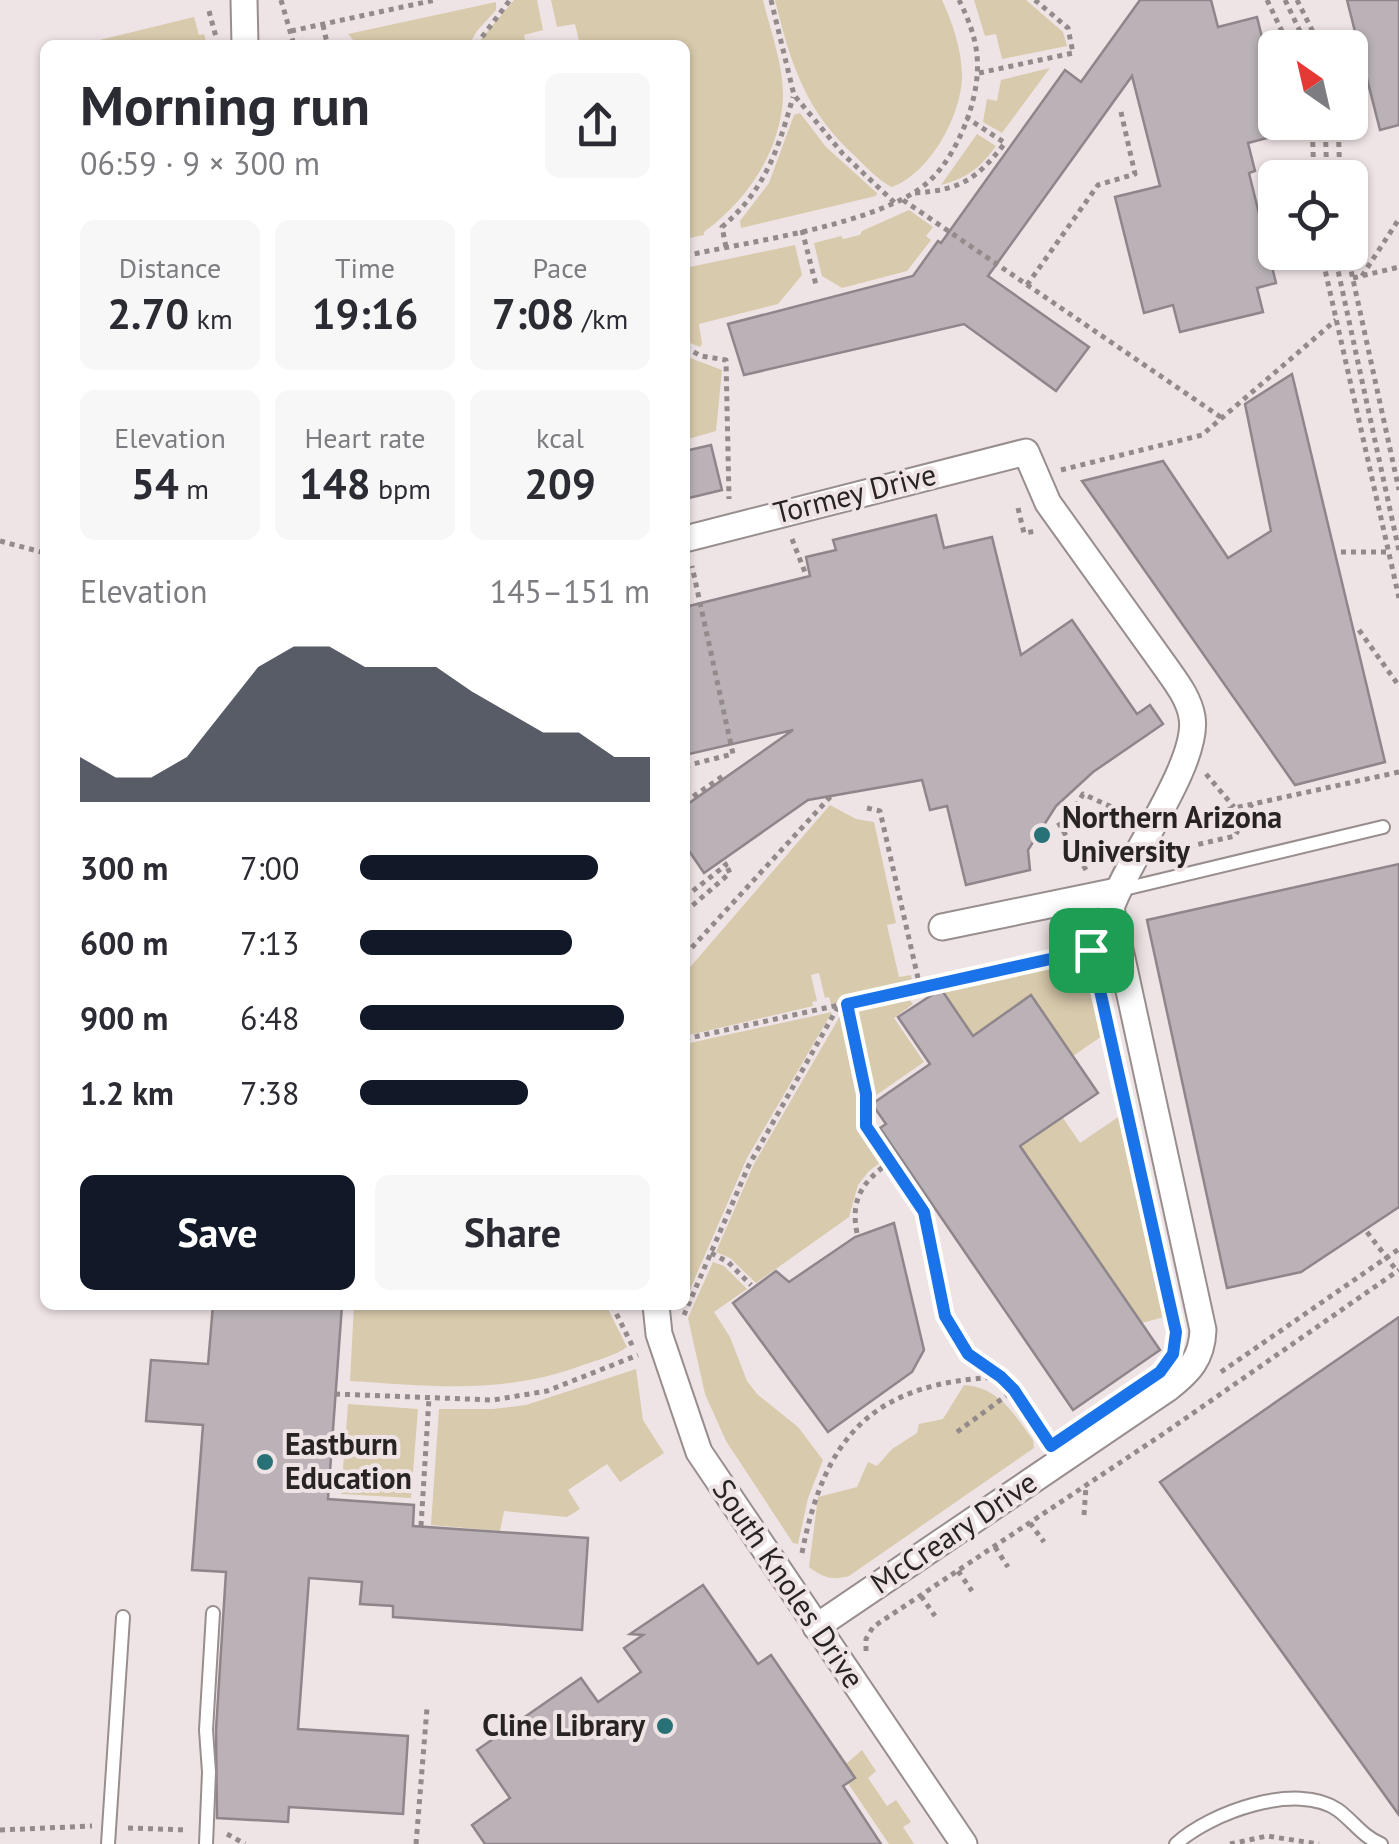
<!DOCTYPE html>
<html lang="en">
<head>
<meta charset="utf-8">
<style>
	body { margin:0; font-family:"PT Sans",sans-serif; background:#f7f7f7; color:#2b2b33; height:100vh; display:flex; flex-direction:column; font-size:38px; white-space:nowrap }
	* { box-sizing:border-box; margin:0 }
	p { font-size:32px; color:#7c7c81 }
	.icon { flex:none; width:55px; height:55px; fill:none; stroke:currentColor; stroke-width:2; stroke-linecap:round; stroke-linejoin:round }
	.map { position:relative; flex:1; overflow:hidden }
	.panel { position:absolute; left:40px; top:40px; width:650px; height:1270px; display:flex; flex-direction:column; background:#fff; border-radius:15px; box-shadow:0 2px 8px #0004 }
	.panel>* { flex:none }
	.needle { width:65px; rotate:326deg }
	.fabs { position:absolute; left:1258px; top:30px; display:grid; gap:20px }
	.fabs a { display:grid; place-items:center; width:110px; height:110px; border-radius:15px; background:#fff; box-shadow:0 2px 8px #0004; font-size:50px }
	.pin { position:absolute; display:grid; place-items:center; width:85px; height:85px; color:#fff; margin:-42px; border-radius:20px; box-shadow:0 5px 15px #0006 }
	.round { display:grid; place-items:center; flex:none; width:105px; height:105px; border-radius:15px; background:#f7f7f7 }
	.head { display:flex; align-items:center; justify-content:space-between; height:170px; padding:0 40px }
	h1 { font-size:55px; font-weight:700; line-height:75px }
	.figures { display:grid; grid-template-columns:repeat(3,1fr); gap:15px; height:170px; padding:10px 40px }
	.figures div { display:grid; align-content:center; border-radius:15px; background:#f7f7f7; text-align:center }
	.figures b { font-size:42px; font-weight:700 }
	.figures small { font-size:28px; font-weight:400 }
	.figures p { font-size:28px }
	.chart { height:280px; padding:20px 40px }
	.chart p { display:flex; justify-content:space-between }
	.chart svg { width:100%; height:180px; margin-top:10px; fill:#111827; opacity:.7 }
	.action { display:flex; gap:20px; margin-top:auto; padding:20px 40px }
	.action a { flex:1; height:115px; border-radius:15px; background:#111827; color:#fff; font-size:40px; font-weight:700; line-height:115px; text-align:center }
	.action a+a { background:#f7f7f7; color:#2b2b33 }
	ul { padding:0 40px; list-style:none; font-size:32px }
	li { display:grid; grid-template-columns:160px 120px 1fr; align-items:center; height:75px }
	li i { height:25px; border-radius:12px; background:#111827 }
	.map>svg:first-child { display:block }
	.green { fill:#d8caac }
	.building { fill:#bab2b7; stroke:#8e868b; stroke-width:2.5 }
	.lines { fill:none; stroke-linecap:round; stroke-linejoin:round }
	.service-casing { stroke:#988e8e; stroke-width:16 }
	.minor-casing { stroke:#988e8e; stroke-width:29 }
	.path { stroke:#938b8b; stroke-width:5; stroke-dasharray:5 5; stroke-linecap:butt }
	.service { stroke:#fff; stroke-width:12 }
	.minor { stroke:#fff; stroke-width:25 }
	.route-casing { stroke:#fff; stroke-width:20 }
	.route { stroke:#1a73e8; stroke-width:12 }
	.poi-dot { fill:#277177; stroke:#efe4e5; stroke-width:4 }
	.labels { text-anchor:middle; stroke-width:8; stroke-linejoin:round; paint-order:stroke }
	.street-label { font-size:30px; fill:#282424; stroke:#efe4e5 }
	.poi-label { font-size:30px; font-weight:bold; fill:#282424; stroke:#efe4e5; text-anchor:start }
</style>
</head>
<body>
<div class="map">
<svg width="1399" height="1844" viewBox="0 0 1399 1844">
	<rect width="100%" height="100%" fill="#efe4e5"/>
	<g class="green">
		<path d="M 514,0 L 537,0 L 543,30 L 524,35 L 526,45 L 476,45 Z"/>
		<path d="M 551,0 L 763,0 C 771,33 787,74 782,109 C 775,160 744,202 704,232 L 704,235 L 685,239 L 685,45 L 580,45 L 575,24 L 557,27 Z"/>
		<path d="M 775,0 L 942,0 C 953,24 962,50 962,77 C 961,116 930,173 892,187 C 878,180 867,168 856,157 C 806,112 791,65 775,0 Z"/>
		<path d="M 974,0 L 1026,0 L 1063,32 L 1067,46 L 1002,59 L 996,34 L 985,36 Z"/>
		<path d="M 496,2 L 496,10 L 477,31 L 469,45 L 364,45 L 355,42 L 348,34 Z"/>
		<path d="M 194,17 L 199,35 L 204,34 L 207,45 L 169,45 L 167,42 L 155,45 L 79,45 Z"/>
		<path d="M 1050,68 L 1002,133 L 983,122 L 987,99 L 997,101 L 1001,80 Z"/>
		<path d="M 800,113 L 826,147 L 877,193 L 876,196 L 741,228 L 740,221 L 769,183 L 794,115 Z"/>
		<path d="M 977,134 L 996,146 C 980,168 967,178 941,185 Z"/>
		<path d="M 909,210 L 933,227 L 926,236 L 931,240 L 907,271 L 842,288 L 822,276 L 814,243 L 841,236 L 843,239 L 860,235 L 862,231 Z"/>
		<path d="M 795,245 L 802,275 L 778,304 L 699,324 L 702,344 L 700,347 L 685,341 L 685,268 Z"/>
		<path d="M 685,356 L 722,370 L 716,431 L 685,440 Z"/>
		<path d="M 830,805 L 856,819 L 874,822 L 896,923 L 887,925 L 899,977 L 911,975 L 913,985 L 831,1004 L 829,997 L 825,998 L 819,973 L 811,975 L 817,1001 L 812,1002 L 813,1006 L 685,1036 L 685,973 Z"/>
		<path d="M 1088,956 L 1105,1034 L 1073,1056 L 1031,995 L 973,1036 L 941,989 Z"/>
		<path d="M 906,996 L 913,1004 L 894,1018 L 924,1062 L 872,1098 L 853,1008 Z"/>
		<path d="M 843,1011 L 858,1088 L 857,1120 L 885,1159 L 869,1171 L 858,1185 L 849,1217 L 756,1283 L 730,1258 L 716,1252 L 754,1164 Z"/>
		<path d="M 832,1012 L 747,1158 L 685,1301 L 685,1044 Z"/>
		<path d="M 1121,1115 L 1125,1119 L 1168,1316 L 1142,1323 L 1020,1146 L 1063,1118 L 1080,1143 Z"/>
		<path d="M 713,1262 L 724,1266 L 747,1289 L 714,1312 L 730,1337 L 747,1381 L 757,1394 L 798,1427 L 823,1460 L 808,1498 L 798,1544 L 793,1543 L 726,1441 L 705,1394 L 688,1318 Z"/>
		<path d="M 354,1305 L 606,1305 L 627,1347 C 614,1356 598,1360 583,1365 C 503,1395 433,1386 350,1381 Z"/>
		<path d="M 636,1369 L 643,1420 L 664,1453 L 620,1482 L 607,1464 L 568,1490 L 580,1509 L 567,1517 L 504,1511 L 500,1531 L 431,1525 L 439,1409 L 493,1409 L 526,1405 Z"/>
		<path d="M 964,1385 C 1000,1388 1014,1414 1033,1440 L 1034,1448 L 849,1576 C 832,1581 822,1577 809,1567 L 818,1497 L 857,1487 L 868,1462 L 877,1466 L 892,1449 L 917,1433 L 919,1424 L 943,1419 Z"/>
		<path d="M 348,1404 L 418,1409 L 411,1498 L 341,1494 Z"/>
		<path d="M 862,1750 L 876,1771 L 868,1778 L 887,1806 L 896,1800 L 911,1822 L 903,1827 L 914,1844 L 889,1844 L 839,1770 Z"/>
	</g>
	<g class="building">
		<path d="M 1140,0 L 1211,0 L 1218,27 L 1257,17 L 1275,90 L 1275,136 L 1248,143 L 1255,171 L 1249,173 L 1276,283 L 1257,288 L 1263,312 L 1180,332 L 1173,305 L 1144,313 L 1115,197 L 1160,186 L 1132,76 L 988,276 L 1089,347 L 1056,391 L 964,324 L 744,375 L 728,324 L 913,276 L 938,241 L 941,243 L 1065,70 L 1081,82 Z"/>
		<path d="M 1347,0 L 1399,0 L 1399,125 L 1380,130 Z"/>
		<path d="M 1292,374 L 1385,762 L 1295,785 L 1082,481 L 1163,461 L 1228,558 L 1271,531 L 1245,404 Z"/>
		<path d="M 711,445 L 722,490 L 685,499 L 685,451 Z"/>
		<path d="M 936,515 L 944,548 L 992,537 L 1021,655 L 1072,620 L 1137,714 L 1150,705 L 1163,724 L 1093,772 L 1056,806 L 1028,850 L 1030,870 L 966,885 L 947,806 L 930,810 L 922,780 L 808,800 L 704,873 L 685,845 L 685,806 L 793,730 L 685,755 L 685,607 L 810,576 L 806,557 L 836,550 L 833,540 Z"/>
		<path d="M 1399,864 L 1399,1207 L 1301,1272 L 1227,1288 L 1147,920 Z"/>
		<path d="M 941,989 L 973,1036 L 1031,995 L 1098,1093 L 1020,1146 L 1160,1350 L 1073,1410 L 880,1128 L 886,1124 L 872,1104 L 930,1064 L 898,1017 Z"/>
		<path d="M 894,1223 L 924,1350 L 912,1372 L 828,1432 L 733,1303 L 776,1271 L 789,1282 L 855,1237 Z"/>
		<path d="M 213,1305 L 342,1305 L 328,1499 L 414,1505 L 413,1526 L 588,1538 L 582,1630 L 393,1617 L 393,1606 L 360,1604 L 362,1582 L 309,1578 L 298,1729 L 408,1736 L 403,1814 L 289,1807 L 288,1822 L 217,1818 L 216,1730 L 226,1572 L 192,1570 L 203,1425 L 146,1421 L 151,1360 L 208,1364 Z"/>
		<path d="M 1399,1317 L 1399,1815 L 1160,1482 Z"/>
		<path d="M 703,1585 L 758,1664 L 771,1655 L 855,1778 L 843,1786 L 881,1844 L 485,1844 L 472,1825 L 510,1798 L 477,1750 L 581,1678 L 598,1702 L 641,1672 L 624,1648 L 643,1635 L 630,1634 Z"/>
	</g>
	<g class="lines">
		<g class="service-casing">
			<g id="service">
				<path d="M 1120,890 L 1383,827"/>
				<path d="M 108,1844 L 123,1617"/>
				<path d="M 206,1844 L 209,1772 L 206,1730 L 213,1613"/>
				<path d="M 1176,1844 C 1209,1813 1297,1781 1338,1810 C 1353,1821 1363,1837 1381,1844"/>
			</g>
		</g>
		<g class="minor-casing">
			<g id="minor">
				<path d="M 244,0 L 245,45"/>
				<path d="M 685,539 L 1026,452 L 1048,503 L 1167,669 C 1177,683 1189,699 1192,717 C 1200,762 1128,858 1111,908 L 1203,1330 C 1202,1359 1189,1372 1167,1389 L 816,1627"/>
				<path d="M 942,927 L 1117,891"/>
				<path d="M 656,1305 L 659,1334 L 699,1452 L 964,1844"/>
			</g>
		</g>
		<g class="path">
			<path d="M 281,0 L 294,45"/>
			<path d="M 771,0 L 794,95 L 843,154 L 895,203"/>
			<path d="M 1267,0 L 1290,48"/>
			<path d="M 1285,0 L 1308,48"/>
			<path d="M 1297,0 L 1321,48"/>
			<path d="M 209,11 L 216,37"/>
			<path d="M 323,25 L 327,43 L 335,45"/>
			<path d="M 291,31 L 435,0"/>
			<path d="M 476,45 L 510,0"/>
			<path d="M 979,73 L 1073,53 L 1068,28 L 1035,0"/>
			<path d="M 1312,122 L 1314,178"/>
			<path d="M 1325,122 L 1327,178"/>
			<path d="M 1338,122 L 1340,178"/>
			<path d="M 1283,164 L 1295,178"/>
			<path d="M 915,193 C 961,190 977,179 1005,143 L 967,118"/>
			<path d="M 903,200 L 1222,418"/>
			<path d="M 802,230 L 816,285"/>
			<path d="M 726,247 L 722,227 C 765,190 778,150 793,97"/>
			<path d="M 1321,252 L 1399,598"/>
			<path d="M 1334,252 L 1399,551"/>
			<path d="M 1347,252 L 1399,490"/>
			<path d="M 685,256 C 750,241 878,225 927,183 C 947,166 962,136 970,111 C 983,68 979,40 959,0"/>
			<path d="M 1362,276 L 1399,219"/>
			<path d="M 1353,278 L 1399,267"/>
			<path d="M 1027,285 L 1098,185 L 1135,174 L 1121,112"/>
			<path d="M 685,347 L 701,356 L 726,360 L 729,499"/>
			<path d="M 1061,470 L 1202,435 L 1336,320"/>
			<path d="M 1018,508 L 1024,533 L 1037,531"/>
			<path d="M 792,539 L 806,575"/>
			<path d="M 0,541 L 45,553"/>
			<path d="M 1341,552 L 1388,552"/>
			<path d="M 1359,630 L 1399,686"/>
			<path d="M 685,766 L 733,754 L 692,566"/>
			<path d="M 1206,774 L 1234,807"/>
			<path d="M 685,802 L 723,776"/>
			<path d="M 867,808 L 880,811 L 920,987"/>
			<path d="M 1189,818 L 1399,772"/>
			<path d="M 1169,851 L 1235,836 L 1252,804"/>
			<path d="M 1086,870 L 1058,822 L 1071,815 L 1083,794 L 1127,814"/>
			<path d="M 685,897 L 726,865 L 722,860"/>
			<path d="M 685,912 L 730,873 L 726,865"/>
			<path d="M 685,955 L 831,796"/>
			<path d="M 847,1004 L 867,1094 L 866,1126 L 923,1212 L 945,1316 L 968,1354 L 1014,1390 L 1048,1440"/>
			<path d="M 685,1039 L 1092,949"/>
			<path d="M 1367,1232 L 1397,1271"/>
			<path d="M 857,1233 C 850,1199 863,1181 890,1162"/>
			<path d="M 711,1253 L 728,1262 L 751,1285"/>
			<path d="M 612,1305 L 633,1347"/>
			<path d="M 684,1315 L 749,1165 L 839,1005"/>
			<path d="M 1221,1372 L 1399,1249"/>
			<path d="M 335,1394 L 493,1400 L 547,1391 L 638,1355"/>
			<path d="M 957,1432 L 1014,1390"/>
			<path d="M 1084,1515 L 1086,1486"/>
			<path d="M 1030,1523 L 1044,1542"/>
			<path d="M 421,1526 L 429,1398"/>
			<path d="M 995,1547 L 1008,1567"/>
			<path d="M 802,1553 C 825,1434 874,1383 998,1377"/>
			<path d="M 958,1571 L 972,1591"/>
			<path d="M 921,1596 L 935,1616"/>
			<path d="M 866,1651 L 866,1639 L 873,1627 L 1163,1434 L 1399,1270"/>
			<path d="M 128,1828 L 187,1830"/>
			<path d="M 0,1830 L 92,1826"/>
			<path d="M 227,1834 L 245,1844"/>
			<path d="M 416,1844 L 427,1708"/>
			<path d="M 1230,1844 L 1267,1836 L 1319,1844"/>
		</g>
		<use href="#service" class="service"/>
		<use href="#minor" class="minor"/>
	</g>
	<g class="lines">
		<g class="route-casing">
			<path id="route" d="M 1091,950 L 1176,1332 L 1173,1354 L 1160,1372 L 1051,1446 L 1014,1390 L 1001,1377 L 968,1354 L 945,1316 L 924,1212 L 866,1126 L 866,1094 L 847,1004 Z"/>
		</g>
		<use href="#route" class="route"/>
	</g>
	<g class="poi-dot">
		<circle cx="1042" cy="835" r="10"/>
		<circle cx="265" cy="1462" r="10"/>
		<circle cx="665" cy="1726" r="10"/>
	</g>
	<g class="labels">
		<g class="street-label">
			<text transform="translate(855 494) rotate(-14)" y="10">Tormey Drive</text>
			<text transform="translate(954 1533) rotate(-34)" y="10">McCreary Drive</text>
			<text transform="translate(788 1584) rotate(56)" y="10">South Knoles Drive</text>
		</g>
		<g class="poi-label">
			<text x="1062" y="828">Northern Arizona<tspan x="1062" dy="34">University</tspan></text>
			<text x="285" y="1455">Eastburn<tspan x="285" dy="34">Education</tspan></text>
			<text x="645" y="1736" text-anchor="end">Cline Library</text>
		</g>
	</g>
</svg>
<div class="fabs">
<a><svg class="needle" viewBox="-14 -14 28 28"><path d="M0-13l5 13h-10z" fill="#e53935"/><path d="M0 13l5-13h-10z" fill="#7c7c81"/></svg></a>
<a><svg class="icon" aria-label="locate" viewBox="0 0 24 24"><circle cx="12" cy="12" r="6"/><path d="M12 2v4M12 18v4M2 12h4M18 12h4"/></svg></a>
</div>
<div class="pin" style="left:1091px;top:950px;background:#1e9e55"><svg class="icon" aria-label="arrive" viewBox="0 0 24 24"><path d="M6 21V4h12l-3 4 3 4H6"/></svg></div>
<section class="panel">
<div class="head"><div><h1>Morning run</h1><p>06:59 · 9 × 300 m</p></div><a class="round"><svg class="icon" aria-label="share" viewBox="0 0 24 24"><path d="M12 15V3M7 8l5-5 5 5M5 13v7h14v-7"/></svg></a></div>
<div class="figures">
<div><p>Distance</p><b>2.70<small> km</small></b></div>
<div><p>Time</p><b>19:16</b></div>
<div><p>Pace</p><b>7:08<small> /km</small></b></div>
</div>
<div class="figures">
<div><p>Elevation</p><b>54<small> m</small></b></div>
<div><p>Heart rate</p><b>148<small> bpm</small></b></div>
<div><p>kcal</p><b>209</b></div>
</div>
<div class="chart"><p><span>Elevation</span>145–151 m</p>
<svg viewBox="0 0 160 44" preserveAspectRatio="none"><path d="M0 44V33L10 38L20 38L30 33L40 22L50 11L60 6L70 6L80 11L90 11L100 11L110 17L120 22L130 27L140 27L150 33L160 33V44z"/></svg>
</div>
<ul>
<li><b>300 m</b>7:00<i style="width:82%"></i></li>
<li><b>600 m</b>7:13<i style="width:73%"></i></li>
<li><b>900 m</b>6:48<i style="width:91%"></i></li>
<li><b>1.2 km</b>7:38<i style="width:58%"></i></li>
</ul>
<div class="action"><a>Save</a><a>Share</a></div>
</section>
</div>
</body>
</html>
